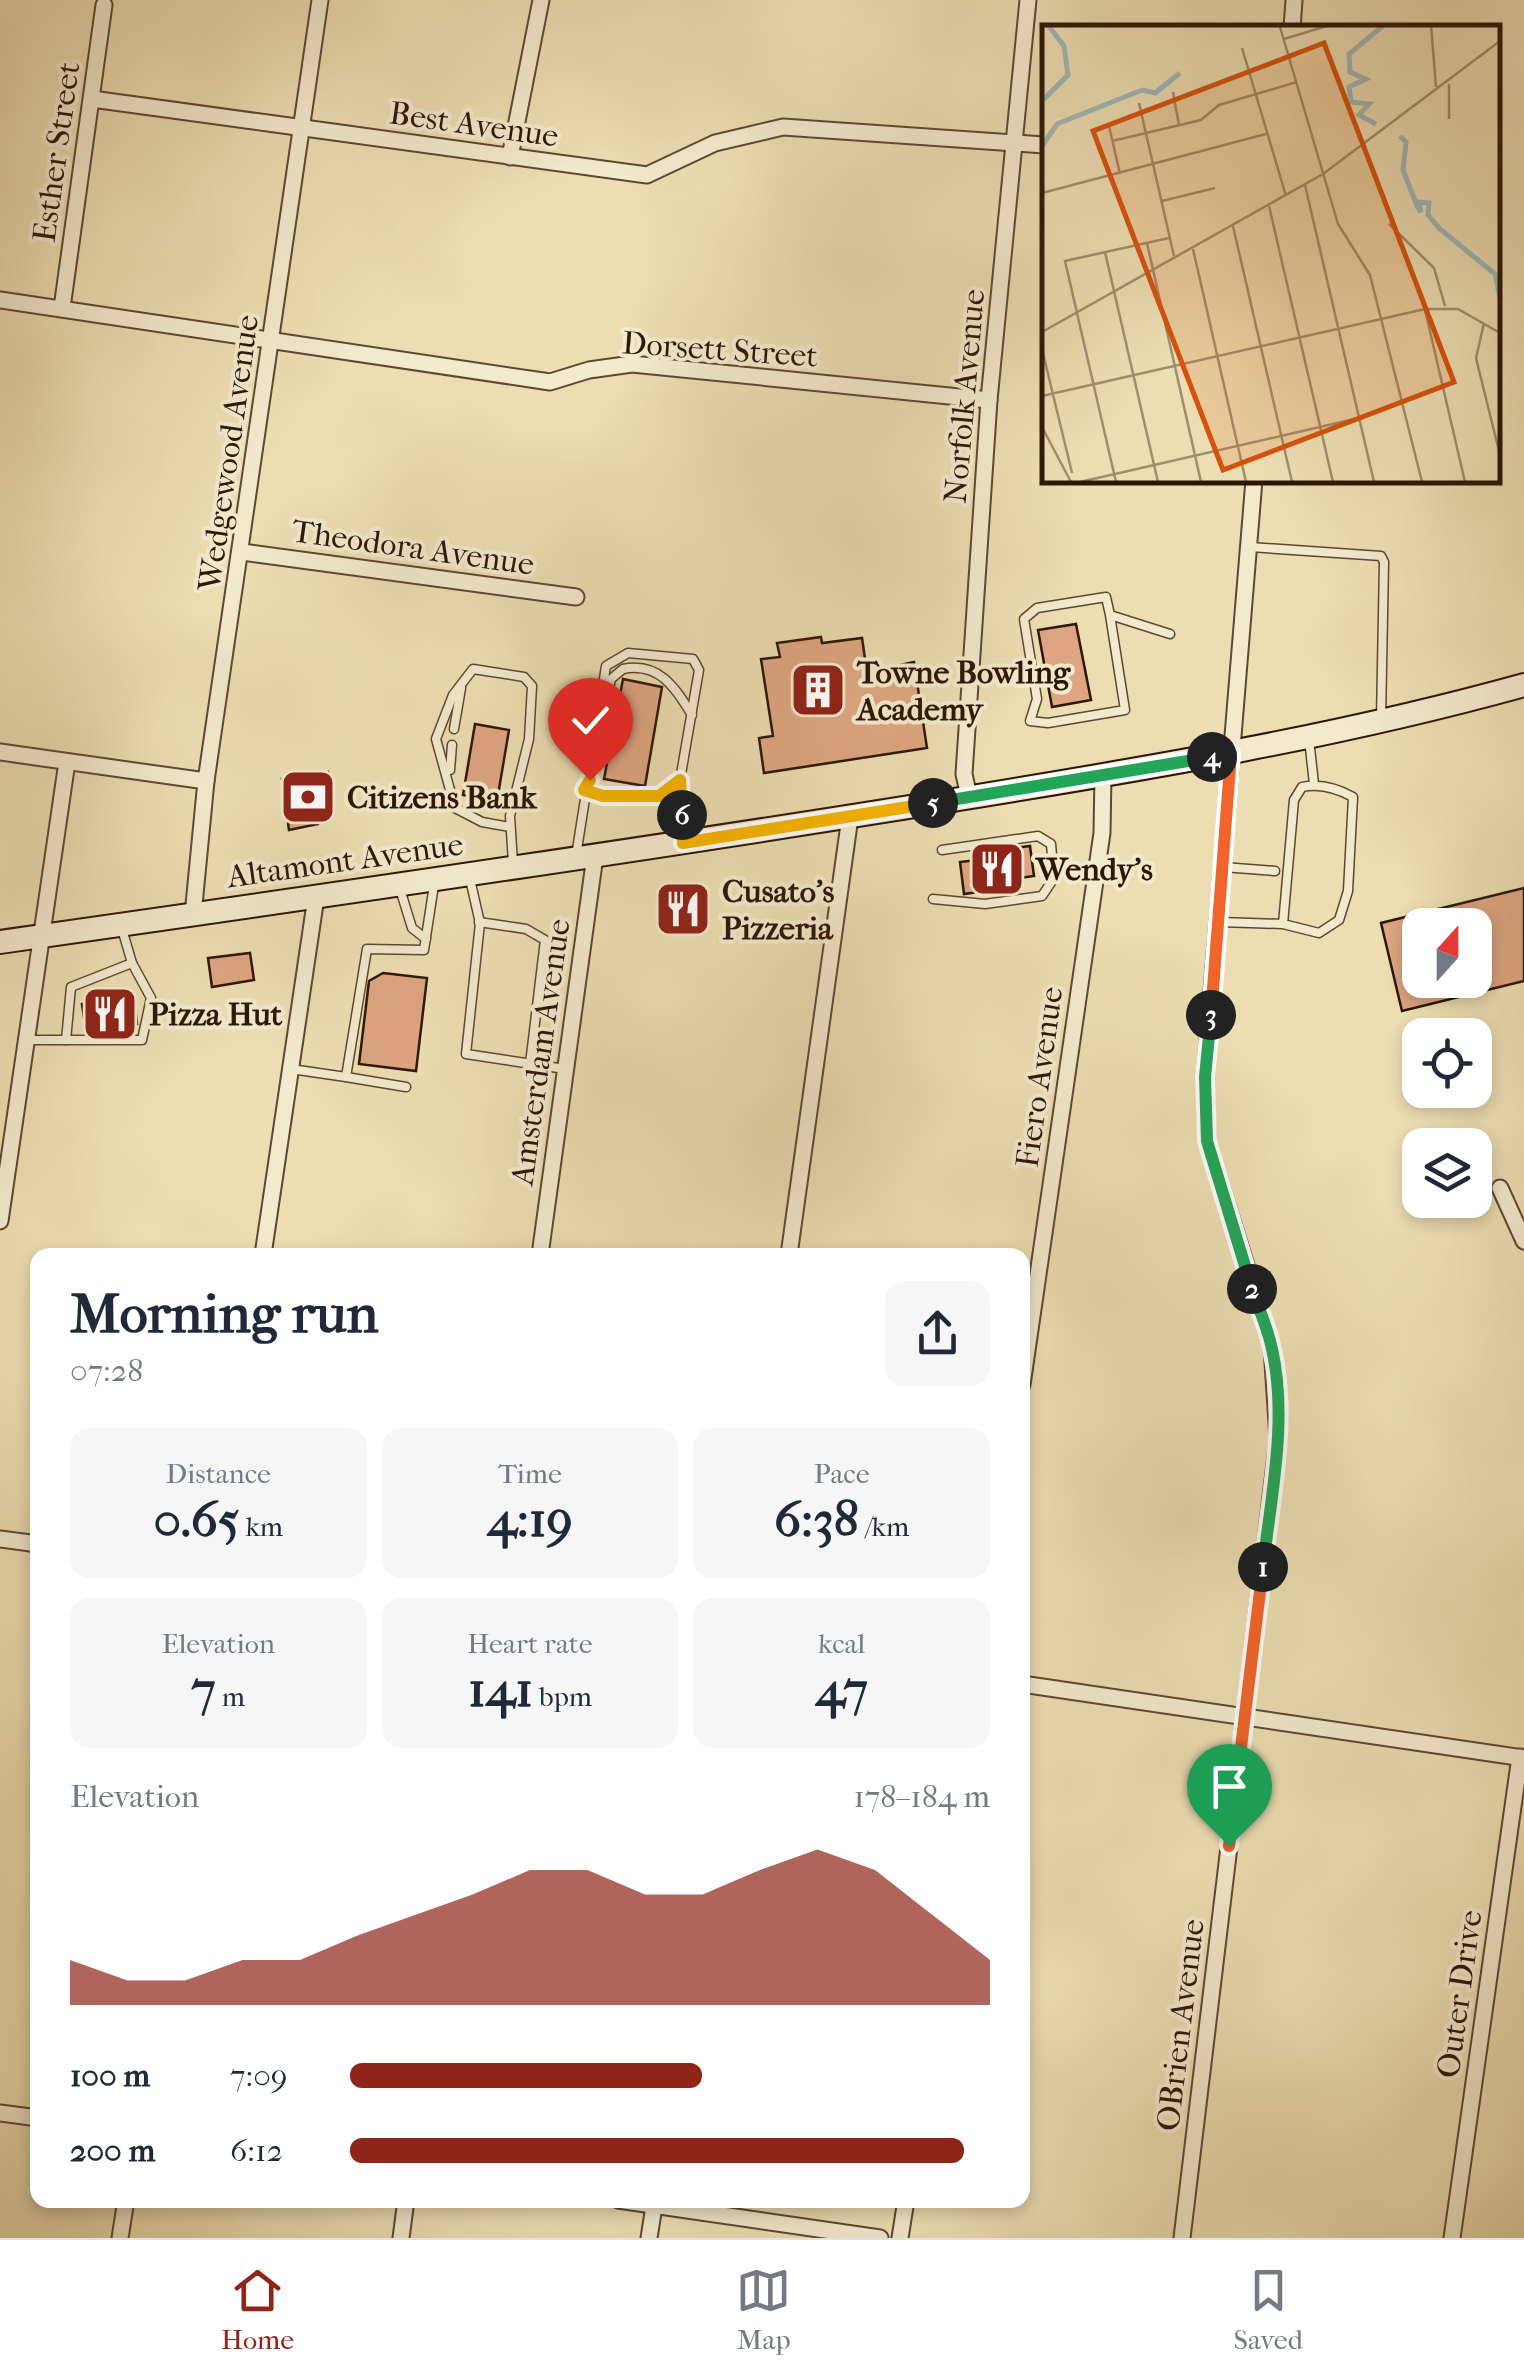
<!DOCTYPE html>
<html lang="en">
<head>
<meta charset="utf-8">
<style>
	body { margin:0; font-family:"IM FELL French Canon",serif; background:#f6f6f7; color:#1f2937; height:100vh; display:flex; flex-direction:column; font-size:38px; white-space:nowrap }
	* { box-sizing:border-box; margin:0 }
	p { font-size:32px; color:#747a83 }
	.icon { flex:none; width:55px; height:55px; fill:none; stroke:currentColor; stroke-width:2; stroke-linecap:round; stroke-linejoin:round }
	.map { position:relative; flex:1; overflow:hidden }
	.sheet { position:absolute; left:30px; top:1248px; width:1000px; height:960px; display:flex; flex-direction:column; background:#fff; border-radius:20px; box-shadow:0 5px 15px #0003 }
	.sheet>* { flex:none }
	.needle { width:65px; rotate:21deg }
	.fabs { position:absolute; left:1402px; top:908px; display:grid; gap:20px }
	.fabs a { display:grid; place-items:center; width:90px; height:90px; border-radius:20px; background:#fff; box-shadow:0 5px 15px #0003; font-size:50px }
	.pin { position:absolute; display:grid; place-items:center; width:85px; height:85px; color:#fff; margin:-102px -42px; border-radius:50% 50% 50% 0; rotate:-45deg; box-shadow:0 0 10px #0007 }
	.pin .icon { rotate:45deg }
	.km { position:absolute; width:50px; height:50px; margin:-25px; border-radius:50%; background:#222; color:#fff; font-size:28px; line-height:50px; text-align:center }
	.round { display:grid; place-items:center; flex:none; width:105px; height:105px; border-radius:20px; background:#f6f6f7 }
	.head { display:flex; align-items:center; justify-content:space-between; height:170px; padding:0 40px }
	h1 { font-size:55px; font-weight:800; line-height:75px }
	.stats { display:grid; grid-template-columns:repeat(3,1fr); gap:15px; height:170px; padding:10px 40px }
	.stats div { display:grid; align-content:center; border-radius:20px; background:#f6f6f7; text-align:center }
	.stats b { font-size:50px; font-weight:800 }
	.stats small { font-size:28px; font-weight:400 }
	.stats p { font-size:28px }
	.chart { height:280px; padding:20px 40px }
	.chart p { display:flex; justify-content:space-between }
	.chart svg { width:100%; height:180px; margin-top:10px; fill:#8f2418; opacity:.7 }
	ul { padding:0 40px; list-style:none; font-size:32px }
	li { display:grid; grid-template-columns:160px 120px 1fr; align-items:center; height:75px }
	li i { height:25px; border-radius:12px; background:#8f2418 }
	.tab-bar { display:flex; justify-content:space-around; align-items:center; height:140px; border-top:2px solid #e0e1e3; background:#fff; font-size:28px; color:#747a83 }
	.tab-bar a { display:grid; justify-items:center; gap:5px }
	.tab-bar .current { color:#8f2418 }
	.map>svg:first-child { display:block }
	.building { fill:#dda581; stroke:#2c1707; stroke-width:2.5; fill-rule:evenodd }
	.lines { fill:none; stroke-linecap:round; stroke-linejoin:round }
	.service-casing { stroke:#5c4832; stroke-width:11 }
	.minor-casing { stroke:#5c4832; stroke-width:19 }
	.secondary-casing { stroke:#2c1707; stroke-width:26 }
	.service { stroke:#f3e9cd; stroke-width:8 }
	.minor { stroke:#f3e9cd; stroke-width:15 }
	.secondary { stroke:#f3e9cd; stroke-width:22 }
	.split-1-casing { stroke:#fff; stroke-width:20 }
	.split-2-casing { stroke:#fff; stroke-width:20 }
	.split-3-casing { stroke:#fff; stroke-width:20 }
	.split-4-casing { stroke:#fff; stroke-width:20 }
	.split-5-casing { stroke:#fff; stroke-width:20 }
	.split-6-casing { stroke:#fff; stroke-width:20 }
	.split-7-casing { stroke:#fff; stroke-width:20 }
	.split-1 { stroke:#f0652b; stroke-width:12 }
	.split-2 { stroke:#22a559; stroke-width:12 }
	.split-3 { stroke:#22a559; stroke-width:12 }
	.split-4 { stroke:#f0652b; stroke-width:12 }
	.split-5 { stroke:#22a559; stroke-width:12 }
	.split-6 { stroke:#f5b400; stroke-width:12 }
	.split-7 { stroke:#f5b400; stroke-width:12 }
	.labels { text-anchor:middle; stroke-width:8; stroke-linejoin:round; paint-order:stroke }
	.street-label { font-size:32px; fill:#2c1707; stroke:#f3e9cd }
	.poi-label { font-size:32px; font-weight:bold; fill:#2c1707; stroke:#f3e9cd; text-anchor:start }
	.inset-river { fill:none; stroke:#9fb8b8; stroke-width:5 }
	.inset-road { fill:none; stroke:#9f8e6e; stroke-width:2.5 }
	.view { fill:#d5520c; fill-opacity:0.15; stroke:#d5520c; stroke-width:5 }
	.inset-edge { fill:none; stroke:#2c1707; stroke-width:5 }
</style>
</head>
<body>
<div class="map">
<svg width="1524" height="2238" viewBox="0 0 1524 2238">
	<rect width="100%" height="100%" fill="#ecddb2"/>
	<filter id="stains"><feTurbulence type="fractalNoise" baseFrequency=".002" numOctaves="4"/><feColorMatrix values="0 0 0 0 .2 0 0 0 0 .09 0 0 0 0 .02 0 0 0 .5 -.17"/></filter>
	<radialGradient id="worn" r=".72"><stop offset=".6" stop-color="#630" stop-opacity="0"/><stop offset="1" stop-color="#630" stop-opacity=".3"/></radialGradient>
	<g class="building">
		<path d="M 1076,624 L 1091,700 L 1052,707 L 1038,630 Z"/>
		<path d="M 821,637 L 822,643 L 862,638 L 867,672 L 914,662 L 927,748 L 764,773 L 759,738 L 773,736 L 761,659 L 780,657 L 777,643 Z"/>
		<path d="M 623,679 L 662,687 L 645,786 L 604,779 Z"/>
		<path d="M 475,724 L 509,730 L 497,801 L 463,795 Z"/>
		<path d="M 328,772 L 333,814 L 318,815 L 318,824 L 289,830 L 282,779 Z"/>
		<path d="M 1030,846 L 1034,876 L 998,881 L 1000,889 L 964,894 L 960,862 L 977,860 L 976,853 Z"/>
		<path d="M 670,884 L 701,888 L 696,934 L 666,931 Z"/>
		<path d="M 1524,888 L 1524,981 L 1402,1011 L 1381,923 ZM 1420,925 L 1475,925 L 1475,980 L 1420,980 Z"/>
		<path d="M 250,953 L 254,980 L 212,987 L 208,958 Z"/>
		<path d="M 383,973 L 427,978 L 416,1071 L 359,1064 L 369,981 Z"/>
		<path d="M 134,996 L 137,1024 L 86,1031 L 82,1004 Z"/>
	</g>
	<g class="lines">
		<g class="service-casing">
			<g id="service">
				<path d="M 1250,547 L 1381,556 L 1384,562 L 1381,719"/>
				<path d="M 1110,615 L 1106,597 L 1037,608 L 1024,619 L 1037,699 L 1030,721 L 1048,723 L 1125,710 L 1110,615 L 1170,634"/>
				<path d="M 454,729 L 461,688"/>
				<path d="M 1309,739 L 1314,784"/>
				<path d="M 596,751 L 611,679 L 623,669 C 659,662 675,687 692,715"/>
				<path d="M 450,770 L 452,745"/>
				<path d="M 585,788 L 603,797 L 659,796 L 680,780"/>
				<path d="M 510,827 L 482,822 L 455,808 L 436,739 L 453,695 L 473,669 L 524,677 L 532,686 L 529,739 L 510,816 L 513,863"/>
				<path d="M 576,856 L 606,666 L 628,653 L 693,659 L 699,670 L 680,780 L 683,839"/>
				<path d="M 1223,867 L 1275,871"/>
				<path d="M 470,879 L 480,923 L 466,1054 L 565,1069"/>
				<path d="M 400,889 L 412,928 L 426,939"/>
				<path d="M 933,899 L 985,904 L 1042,896 L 1054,878 L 1051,844 L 1038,836 L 942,850"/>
				<path d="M 479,922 L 526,929 L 545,940 L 530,1064"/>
				<path d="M 1220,922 L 1283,924 L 1294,800 L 1302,787 C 1320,783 1337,788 1353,797 L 1348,891 L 1339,920 L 1319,933 L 1283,924"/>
				<path d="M 25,1040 L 142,1040 L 151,998 L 132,963 L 122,929"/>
				<path d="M 66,1040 L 71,987 L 132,963"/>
				<path d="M 291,1069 L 346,1077"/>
				<path d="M 406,1087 L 346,1077 L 367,949 L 424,950 L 434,885"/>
			</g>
		</g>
		<g class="minor-casing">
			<g id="minor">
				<path d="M 1292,28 L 1294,0"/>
				<path d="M 92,99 L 647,175 L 715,143 L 783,127 L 1044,145"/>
				<path d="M 510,157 L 541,0"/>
				<path d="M 0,300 L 550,382 L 589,370 L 632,364 L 989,400"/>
				<path d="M 62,308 L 104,5"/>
				<path d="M 242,552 L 576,597"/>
				<path d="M 0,752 L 206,781"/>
				<path d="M 969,797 L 964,774 L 989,400 L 1028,0"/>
				<path d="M 193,915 L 206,781 L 320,0"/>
				<path d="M 1500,1188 L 1524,1241"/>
				<path d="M 0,1221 L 67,762"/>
				<path d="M 263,1255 L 316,897"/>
				<path d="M 540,1255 L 595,856"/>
				<path d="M 789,1255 L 850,817"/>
				<path d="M 1022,1385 L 1102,833 L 1103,775"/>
				<path d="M 0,1539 L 38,1544"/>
				<path d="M 1022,1684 L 1524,1758"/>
				<path d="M 0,2113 L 38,2118"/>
				<path d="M 618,2200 L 880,2238"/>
				<path d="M 120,2238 L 126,2200"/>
				<path d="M 401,2238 L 406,2200"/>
				<path d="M 649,2238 L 655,2200"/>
				<path d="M 900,2238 L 906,2200"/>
				<path d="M 1182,2238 L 1278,1439 L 1272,1348 L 1207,1141 L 1205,1077 L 1254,480"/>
				<path d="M 1452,2238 L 1520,1757"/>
			</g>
		</g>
		<g class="secondary-casing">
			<path id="secondary" d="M 0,942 C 318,897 636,851 953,800 C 1144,769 1337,737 1524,685"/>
		</g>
		<use href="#service" class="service"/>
		<use href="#minor" class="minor"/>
		<use href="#secondary" class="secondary"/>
	</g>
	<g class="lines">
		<g class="split-1-casing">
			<path id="split-1" d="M 1229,1846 L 1263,1567"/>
		</g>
		<g class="split-2-casing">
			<path id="split-2" d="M 1252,1289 C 1259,1309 1268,1329 1272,1349 C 1288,1420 1271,1495 1263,1567"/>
		</g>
		<g class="split-3-casing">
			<path id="split-3" d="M 1211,1015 L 1205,1077 L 1207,1141 L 1252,1289"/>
		</g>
		<g class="split-4-casing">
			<path id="split-4" d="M 1211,1015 L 1231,754 L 1212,757"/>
		</g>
		<g class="split-5-casing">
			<path id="split-5" d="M 933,803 L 1212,757"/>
		</g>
		<g class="split-6-casing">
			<path id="split-6" d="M 682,815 L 683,843 L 933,803"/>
		</g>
		<g class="split-7-casing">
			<path id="split-7" d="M 590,780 L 584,790 L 603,796 L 659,796 L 680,780 L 682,815"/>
		</g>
		<use href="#split-1" class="split-1"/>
		<use href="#split-2" class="split-2"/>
		<use href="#split-3" class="split-3"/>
		<use href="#split-4" class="split-4"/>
		<use href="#split-5" class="split-5"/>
		<use href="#split-6" class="split-6"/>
		<use href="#split-7" class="split-7"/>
	</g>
	<defs>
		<g id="building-square" transform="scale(2.875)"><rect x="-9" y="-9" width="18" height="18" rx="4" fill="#8f2418" stroke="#f3e9cd"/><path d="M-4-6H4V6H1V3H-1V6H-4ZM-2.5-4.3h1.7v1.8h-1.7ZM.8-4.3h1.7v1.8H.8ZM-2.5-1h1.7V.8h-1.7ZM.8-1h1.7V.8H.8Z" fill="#fff"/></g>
		<g id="bank-square" transform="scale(2.875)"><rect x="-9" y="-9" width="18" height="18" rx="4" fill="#8f2418" stroke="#f3e9cd"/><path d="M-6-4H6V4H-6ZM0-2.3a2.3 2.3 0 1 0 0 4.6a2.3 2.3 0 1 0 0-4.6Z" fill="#fff"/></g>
		<g id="restaurant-square" transform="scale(2.875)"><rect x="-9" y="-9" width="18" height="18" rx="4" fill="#8f2418" stroke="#f3e9cd"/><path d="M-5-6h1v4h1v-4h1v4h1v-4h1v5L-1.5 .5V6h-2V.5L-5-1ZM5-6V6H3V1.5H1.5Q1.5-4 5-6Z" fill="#fff"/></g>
	</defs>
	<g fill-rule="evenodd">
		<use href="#building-square" x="818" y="690"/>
		<use href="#bank-square" x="308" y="797"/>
		<use href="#restaurant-square" x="997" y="869"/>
		<use href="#restaurant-square" x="683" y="909"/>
		<use href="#restaurant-square" x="110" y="1014"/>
	</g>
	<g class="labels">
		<g class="street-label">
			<text transform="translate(474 124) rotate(8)" y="11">Best Avenue</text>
			<text transform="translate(56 152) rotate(-82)" y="11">Esther Street</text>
			<text transform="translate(720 349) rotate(4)" y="11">Dorsett Street</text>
			<text transform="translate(964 396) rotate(-85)" y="11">Norfolk Avenue</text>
			<text transform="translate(228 453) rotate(-82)" y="11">Wedgewood Avenue</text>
			<text transform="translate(413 547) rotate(8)" y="11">Theodora Avenue</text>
			<text transform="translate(345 860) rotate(-8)" y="11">Altamont Avenue</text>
			<text transform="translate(540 1052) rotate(-82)" y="11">Amsterdam Avenue</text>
			<text transform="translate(1039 1077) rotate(-82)" y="11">Fiero Avenue</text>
			<text transform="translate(1459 1994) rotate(-82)" y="11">Outer Drive</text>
			<text transform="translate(1180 2025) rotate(-83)" y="11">OBrien Avenue</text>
		</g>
		<g class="poi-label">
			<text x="857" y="683">Towne Bowling<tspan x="857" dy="37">Academy</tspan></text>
			<text x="347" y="808">Citizens Bank</text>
			<text x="1036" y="880">Wendy's</text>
			<text x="722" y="902">Cusato's<tspan x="722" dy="37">Pizzeria</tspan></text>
			<text x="149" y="1025">Pizza Hut</text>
		</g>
	</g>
	<g transform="translate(1042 25)">
		<rect width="458" height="458" fill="#ecddb2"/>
		<path class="inset-river" d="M 0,76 L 26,50 L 22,21 L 6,0M 334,99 L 317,90 L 327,79 L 309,77 L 307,62 L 324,54 L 308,47 L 307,29 L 342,0M 358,111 L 364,117 L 361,145 L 375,181 L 379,187 L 377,177 L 387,178 L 386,190 L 398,204 L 453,249 L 458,273M 0,121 L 15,99 L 100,65 L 113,68 L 138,48"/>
		<path class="inset-road" d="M 389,0 L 394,62M 238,2 L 296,199 L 328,250 L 380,457M 242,14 L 288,0M 200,23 L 244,171M 131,67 L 137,100M 97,78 L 132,231M 407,94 L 407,59M 67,101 L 78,149M 70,116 L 159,95 L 177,80 L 255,57M 263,160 L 332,457M 0,168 L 224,109M 120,176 L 173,163M 227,181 L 291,457M 347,199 L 392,243 L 403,281M 191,201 L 250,457M 105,218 L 159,457M 151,224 L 204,457M 63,227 L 116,457M 383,285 L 423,457M 442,298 L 434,333 L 458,430M 0,307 L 281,149 L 458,16M 0,324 L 30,448M 0,371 L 383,284 L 416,284 L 458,308M 0,402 L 29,457M 38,457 L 317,393M 74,457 L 23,236 L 127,213"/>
		<path class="view" d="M 282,18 L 412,357 L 181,445 L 51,106 Z"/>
		<rect width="458" height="458" class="inset-edge"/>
	</g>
	<rect width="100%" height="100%" filter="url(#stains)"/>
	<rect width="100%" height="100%" fill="url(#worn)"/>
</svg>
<div class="fabs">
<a><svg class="needle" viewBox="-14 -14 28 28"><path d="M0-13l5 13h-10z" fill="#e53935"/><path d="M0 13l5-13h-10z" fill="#747a83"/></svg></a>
<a><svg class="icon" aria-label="locate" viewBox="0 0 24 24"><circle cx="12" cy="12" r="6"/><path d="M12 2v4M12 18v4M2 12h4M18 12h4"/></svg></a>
<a><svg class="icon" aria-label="layers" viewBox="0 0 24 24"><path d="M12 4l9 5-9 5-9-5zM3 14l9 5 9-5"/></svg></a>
</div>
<div class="pin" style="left:1229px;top:1846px;background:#1e9e55"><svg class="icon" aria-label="arrive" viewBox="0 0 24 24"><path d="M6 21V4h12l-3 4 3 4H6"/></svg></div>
<div class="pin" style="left:590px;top:780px;background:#d93025"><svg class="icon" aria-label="check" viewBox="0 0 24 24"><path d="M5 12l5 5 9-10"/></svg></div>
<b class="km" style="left:1263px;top:1567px">1</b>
<b class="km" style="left:1252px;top:1289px">2</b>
<b class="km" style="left:1211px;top:1015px">3</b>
<b class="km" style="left:1212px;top:757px">4</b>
<b class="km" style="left:933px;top:803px">5</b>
<b class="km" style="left:682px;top:815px">6</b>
<section class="sheet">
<div class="head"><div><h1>Morning run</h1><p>07:28</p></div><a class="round"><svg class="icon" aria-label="share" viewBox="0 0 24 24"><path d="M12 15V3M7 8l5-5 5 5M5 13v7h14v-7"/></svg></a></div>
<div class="stats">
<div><p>Distance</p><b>0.65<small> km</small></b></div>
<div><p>Time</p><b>4:19</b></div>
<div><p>Pace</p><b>6:38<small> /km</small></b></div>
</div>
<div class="stats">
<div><p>Elevation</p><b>7<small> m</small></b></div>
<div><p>Heart rate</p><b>141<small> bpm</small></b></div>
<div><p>kcal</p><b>47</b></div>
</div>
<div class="chart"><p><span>Elevation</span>178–184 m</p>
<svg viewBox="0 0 160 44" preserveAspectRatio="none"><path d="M0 44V33L10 38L20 38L30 33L40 33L50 27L60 22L70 17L80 11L90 11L100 17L110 17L120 11L130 6L140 11L150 22L160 33V44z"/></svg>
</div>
<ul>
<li><b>100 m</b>7:09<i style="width:55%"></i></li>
<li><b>200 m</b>6:12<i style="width:96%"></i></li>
</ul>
</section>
</div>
<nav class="tab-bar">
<a class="current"><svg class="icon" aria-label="home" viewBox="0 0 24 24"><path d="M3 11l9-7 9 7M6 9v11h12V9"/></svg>Home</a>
<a><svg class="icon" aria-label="map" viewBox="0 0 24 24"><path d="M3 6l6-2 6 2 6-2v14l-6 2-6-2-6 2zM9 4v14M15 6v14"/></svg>Map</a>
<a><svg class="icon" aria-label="saved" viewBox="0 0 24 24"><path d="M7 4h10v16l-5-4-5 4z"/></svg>Saved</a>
</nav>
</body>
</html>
